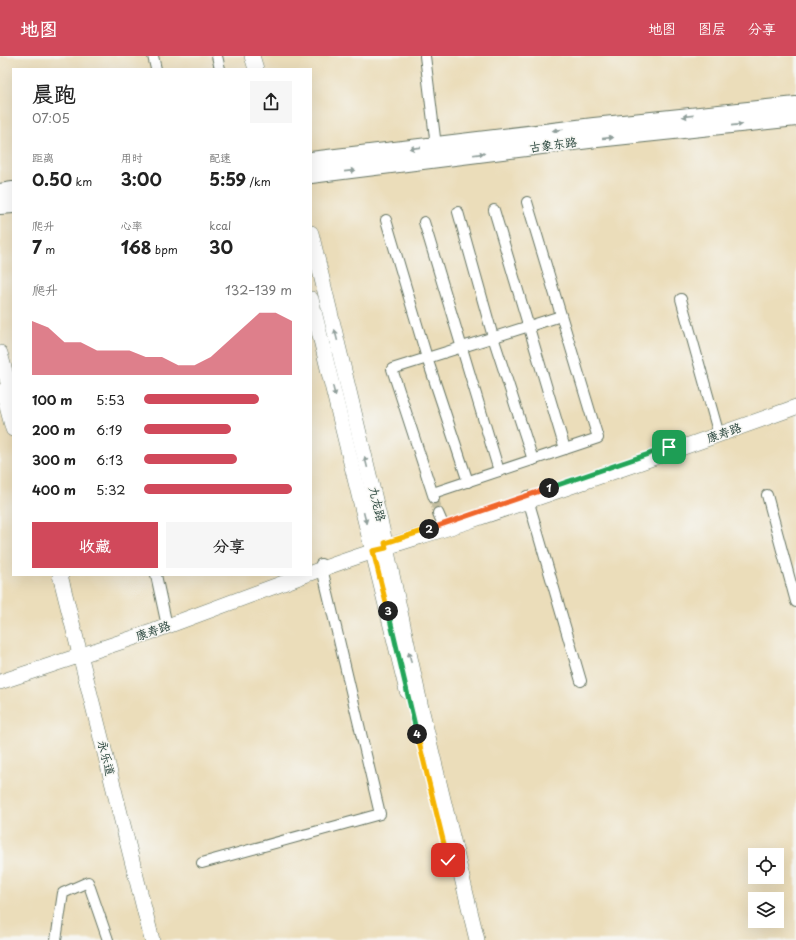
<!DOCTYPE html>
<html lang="zh">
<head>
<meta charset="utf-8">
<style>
	body { margin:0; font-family:"Playpen Sans","LXGW WenKai TC",sans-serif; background:#f6f6f6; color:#222; height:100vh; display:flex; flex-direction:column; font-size:15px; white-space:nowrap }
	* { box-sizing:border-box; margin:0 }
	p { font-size:13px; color:#767676 }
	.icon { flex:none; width:22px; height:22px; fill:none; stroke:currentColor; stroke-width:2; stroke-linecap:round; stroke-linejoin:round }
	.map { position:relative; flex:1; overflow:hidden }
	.panel { position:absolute; left:12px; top:12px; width:300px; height:508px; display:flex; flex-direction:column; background:#fff; border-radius:0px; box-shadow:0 4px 16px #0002 }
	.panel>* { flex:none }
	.buttons { position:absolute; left:748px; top:792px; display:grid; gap:8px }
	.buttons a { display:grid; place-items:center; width:36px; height:36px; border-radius:0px; background:#fff; box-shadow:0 4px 16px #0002; font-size:20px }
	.pin { position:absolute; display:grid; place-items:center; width:34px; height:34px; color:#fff; margin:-17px; border-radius:8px; box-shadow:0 2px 6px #0006 }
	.km { position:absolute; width:20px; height:20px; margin:-10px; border-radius:50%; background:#222; color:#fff; font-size:11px; line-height:20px; text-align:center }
	.round { display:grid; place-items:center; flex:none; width:42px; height:42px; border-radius:0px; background:#f6f6f6 }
	.head { display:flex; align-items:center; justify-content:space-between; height:68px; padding:0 20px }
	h1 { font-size:22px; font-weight:700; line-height:30px }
	.metrics { display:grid; grid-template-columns:repeat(3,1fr); gap:6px; height:68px; padding:4px 20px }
	.metrics div { display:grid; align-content:center }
	.metrics b { font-size:17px; font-weight:700 }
	.metrics small { font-size:11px; font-weight:400 }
	.metrics p { font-size:11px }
	.chart { height:112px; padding:8px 20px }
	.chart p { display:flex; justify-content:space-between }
	.chart svg { width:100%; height:72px; margin-top:4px; fill:#d1495b; opacity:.7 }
	.cta { display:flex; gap:8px; margin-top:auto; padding:8px 20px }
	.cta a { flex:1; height:46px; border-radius:0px; background:#d1495b; color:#fff; font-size:16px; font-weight:700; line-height:46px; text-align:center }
	.cta a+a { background:#f6f6f6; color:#222 }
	ul { padding:0 20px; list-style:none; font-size:13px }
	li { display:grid; grid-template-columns:64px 48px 1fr; align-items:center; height:30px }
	li i { height:10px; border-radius:5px; background:#d1495b }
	header { display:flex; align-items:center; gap:24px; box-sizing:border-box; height:56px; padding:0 20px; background:#d1495b; color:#fff }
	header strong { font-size:19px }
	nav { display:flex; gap:22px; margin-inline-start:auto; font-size:14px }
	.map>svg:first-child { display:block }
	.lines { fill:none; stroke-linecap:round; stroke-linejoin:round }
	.street-tunnel { stroke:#c2bd9f; stroke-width:10; stroke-dasharray:10 5; stroke-linecap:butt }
	.street-casing { stroke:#667563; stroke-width:12 }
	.secondary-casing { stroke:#667563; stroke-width:16 }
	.primary-casing { stroke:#667563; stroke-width:18 }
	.street { stroke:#fff; stroke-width:10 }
	.secondary { stroke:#fff; stroke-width:15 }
	.primary { stroke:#fff; stroke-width:16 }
	.oneway { fill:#8f9e9a }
	.split-1-casing { stroke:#fff; stroke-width:8 }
	.split-2-casing { stroke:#fff; stroke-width:8 }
	.split-3-casing { stroke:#fff; stroke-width:8 }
	.split-4-casing { stroke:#fff; stroke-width:8 }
	.split-5-casing { stroke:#fff; stroke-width:8 }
	.split-1 { stroke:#22a559; stroke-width:5 }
	.split-2 { stroke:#f0652b; stroke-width:5 }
	.split-3 { stroke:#f5b400; stroke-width:5 }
	.split-4 { stroke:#22a559; stroke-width:5 }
	.split-5 { stroke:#f5b400; stroke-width:5 }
	.labels { text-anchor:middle; stroke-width:3; stroke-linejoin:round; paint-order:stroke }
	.street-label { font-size:12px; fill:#1f3d34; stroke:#f6f6f2 }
</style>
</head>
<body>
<header>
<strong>地图</strong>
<nav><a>地图</a><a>图层</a><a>分享</a></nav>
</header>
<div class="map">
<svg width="796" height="884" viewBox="0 0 796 884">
	<rect width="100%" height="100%" fill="#f6f6f2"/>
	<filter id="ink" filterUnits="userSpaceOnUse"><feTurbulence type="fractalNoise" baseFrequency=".025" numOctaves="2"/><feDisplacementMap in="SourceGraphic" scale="8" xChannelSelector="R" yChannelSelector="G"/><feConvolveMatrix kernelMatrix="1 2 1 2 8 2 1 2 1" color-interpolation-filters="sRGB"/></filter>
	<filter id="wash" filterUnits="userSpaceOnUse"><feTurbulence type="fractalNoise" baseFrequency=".012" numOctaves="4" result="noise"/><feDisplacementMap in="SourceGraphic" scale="16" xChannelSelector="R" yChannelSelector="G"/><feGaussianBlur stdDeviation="0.9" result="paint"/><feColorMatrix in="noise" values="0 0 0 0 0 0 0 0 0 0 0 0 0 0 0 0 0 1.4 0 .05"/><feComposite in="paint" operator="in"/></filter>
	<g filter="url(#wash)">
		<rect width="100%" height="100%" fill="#ebddba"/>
	</g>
	<g filter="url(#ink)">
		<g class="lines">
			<path class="street-tunnel" d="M 434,442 L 438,457"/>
			<g class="street-casing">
				<g id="street">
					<path d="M 153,0 L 156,13"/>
					<path d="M 217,0 L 220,13"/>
					<path d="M 425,0 L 436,90"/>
					<path d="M 494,154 L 565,393"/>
					<path d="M 458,156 L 493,281 L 533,404"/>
					<path d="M 386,164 L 427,302 L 468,426"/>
					<path d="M 424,166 L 499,415"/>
					<path d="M 681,243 L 719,379"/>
					<path d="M 433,437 L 598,382 L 527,146"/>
					<path d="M 767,439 L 796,546"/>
					<path d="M 527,440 L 581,625"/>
					<path d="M 434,442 L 392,313 L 561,260"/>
					<path d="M 438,457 L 445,473"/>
					<path d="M 156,519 L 167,570"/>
					<path d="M 202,807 L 380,758 L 321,508"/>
					<path d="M 56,884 L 63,837 L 88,826 L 108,884"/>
				</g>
			</g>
			<g class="secondary-casing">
				<g id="secondary">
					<path d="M 252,0 L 256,13"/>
					<path d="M 311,177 L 382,473 L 421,652 L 477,884"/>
					<path d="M 311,243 L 407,635"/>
					<path d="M 0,297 L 13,345"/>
					<path d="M 3,335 L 13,373"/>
					<path d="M 311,517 C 363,497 417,482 469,465 C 579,428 688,390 796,351"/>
					<path d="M 60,519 L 152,884"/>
					<path d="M 0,626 L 154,575 L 305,519"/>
				</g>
			</g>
			<g class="primary-casing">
				<g id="primary">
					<path d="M 311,104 L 594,70 L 796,49"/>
					<path d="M 311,119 L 597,83 L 796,62"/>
					<path d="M 0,136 L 13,134"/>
					<path d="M 0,150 L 13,149"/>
				</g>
			</g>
			<use href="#street" class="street"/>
			<use href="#secondary" class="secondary"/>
			<use href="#primary" class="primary"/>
		</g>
		<defs><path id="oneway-solid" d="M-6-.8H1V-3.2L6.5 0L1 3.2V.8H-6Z"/></defs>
		<g class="oneway">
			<use href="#oneway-solid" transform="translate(688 60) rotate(174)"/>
			<use href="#oneway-solid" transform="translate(737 69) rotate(-6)"/>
			<use href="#oneway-solid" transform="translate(558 74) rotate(173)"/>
			<use href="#oneway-solid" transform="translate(608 82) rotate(-5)"/>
			<use href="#oneway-solid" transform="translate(415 92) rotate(173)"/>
			<use href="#oneway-solid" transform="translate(479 98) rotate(-7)"/>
			<use href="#oneway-solid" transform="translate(350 115) rotate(-6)"/>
			<use href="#oneway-solid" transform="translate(336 279) rotate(-104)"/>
			<use href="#oneway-solid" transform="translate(334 335) rotate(76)"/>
			<use href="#oneway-solid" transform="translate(366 406) rotate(-104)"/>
			<use href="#oneway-solid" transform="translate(365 462) rotate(76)"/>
			<use href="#oneway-solid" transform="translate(410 601) rotate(-102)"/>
		</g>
	</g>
	<g class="lines" filter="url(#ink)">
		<g class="split-1-casing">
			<path id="split-1" d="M 549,432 L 669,391"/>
		</g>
		<g class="split-2-casing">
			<path id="split-2" d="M 429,473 L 549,432"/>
		</g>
		<g class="split-3-casing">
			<path id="split-3" d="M 388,555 L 373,495 L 386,492 L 385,487 L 429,473"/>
		</g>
		<g class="split-4-casing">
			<path id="split-4" d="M 388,555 L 417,678"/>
		</g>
		<g class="split-5-casing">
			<path id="split-5" d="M 417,678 L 448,804"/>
		</g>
		<use href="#split-1" class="split-1"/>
		<use href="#split-2" class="split-2"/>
		<use href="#split-3" class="split-3"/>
		<use href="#split-4" class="split-4"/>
		<use href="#split-5" class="split-5"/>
	</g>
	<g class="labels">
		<g class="street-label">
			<text transform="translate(553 89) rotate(-7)" y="4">古象东路</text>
			<text transform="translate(724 377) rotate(-19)" y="4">康寿路</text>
			<text transform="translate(377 448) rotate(76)" y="4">九龙路</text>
			<text transform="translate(153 575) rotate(-19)" y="4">康寿路</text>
			<text transform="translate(106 702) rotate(76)" y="4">永乐道</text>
		</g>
	</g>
</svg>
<div class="buttons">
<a><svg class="icon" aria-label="locate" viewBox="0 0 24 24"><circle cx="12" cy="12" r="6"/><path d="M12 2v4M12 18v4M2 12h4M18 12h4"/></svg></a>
<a><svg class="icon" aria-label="layers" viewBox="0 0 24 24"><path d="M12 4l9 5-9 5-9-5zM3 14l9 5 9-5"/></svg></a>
</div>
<div class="pin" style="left:669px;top:391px;background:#1e9e55"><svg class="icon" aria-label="arrive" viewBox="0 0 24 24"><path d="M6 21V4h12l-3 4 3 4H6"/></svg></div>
<div class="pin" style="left:448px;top:804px;background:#d93025"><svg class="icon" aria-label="check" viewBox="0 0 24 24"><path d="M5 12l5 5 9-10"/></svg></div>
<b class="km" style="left:549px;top:432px">1</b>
<b class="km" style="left:429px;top:473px">2</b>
<b class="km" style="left:388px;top:555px">3</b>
<b class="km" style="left:417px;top:678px">4</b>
<section class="panel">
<div class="head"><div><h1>晨跑</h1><p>07:05</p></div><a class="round"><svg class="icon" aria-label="share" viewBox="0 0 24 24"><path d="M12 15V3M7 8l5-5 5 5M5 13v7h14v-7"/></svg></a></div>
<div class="metrics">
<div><p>距离</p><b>0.50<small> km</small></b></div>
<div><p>用时</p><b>3:00</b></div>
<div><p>配速</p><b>5:59<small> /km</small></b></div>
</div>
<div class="metrics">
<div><p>爬升</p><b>7<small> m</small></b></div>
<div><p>心率</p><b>168<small> bpm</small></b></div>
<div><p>kcal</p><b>30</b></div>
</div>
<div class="chart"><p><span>爬升</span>132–139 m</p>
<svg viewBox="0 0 160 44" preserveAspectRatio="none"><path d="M0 44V11L10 15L20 24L30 24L40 29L50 29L60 29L70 33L80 33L90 38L100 38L110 33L120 24L130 15L140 6L150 6L160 11V44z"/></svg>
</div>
<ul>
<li><b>100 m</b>5:53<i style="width:78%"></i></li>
<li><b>200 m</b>6:19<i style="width:59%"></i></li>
<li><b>300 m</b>6:13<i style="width:63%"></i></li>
<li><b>400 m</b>5:32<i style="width:100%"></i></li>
</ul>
<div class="cta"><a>收藏</a><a>分享</a></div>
</section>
</div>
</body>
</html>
